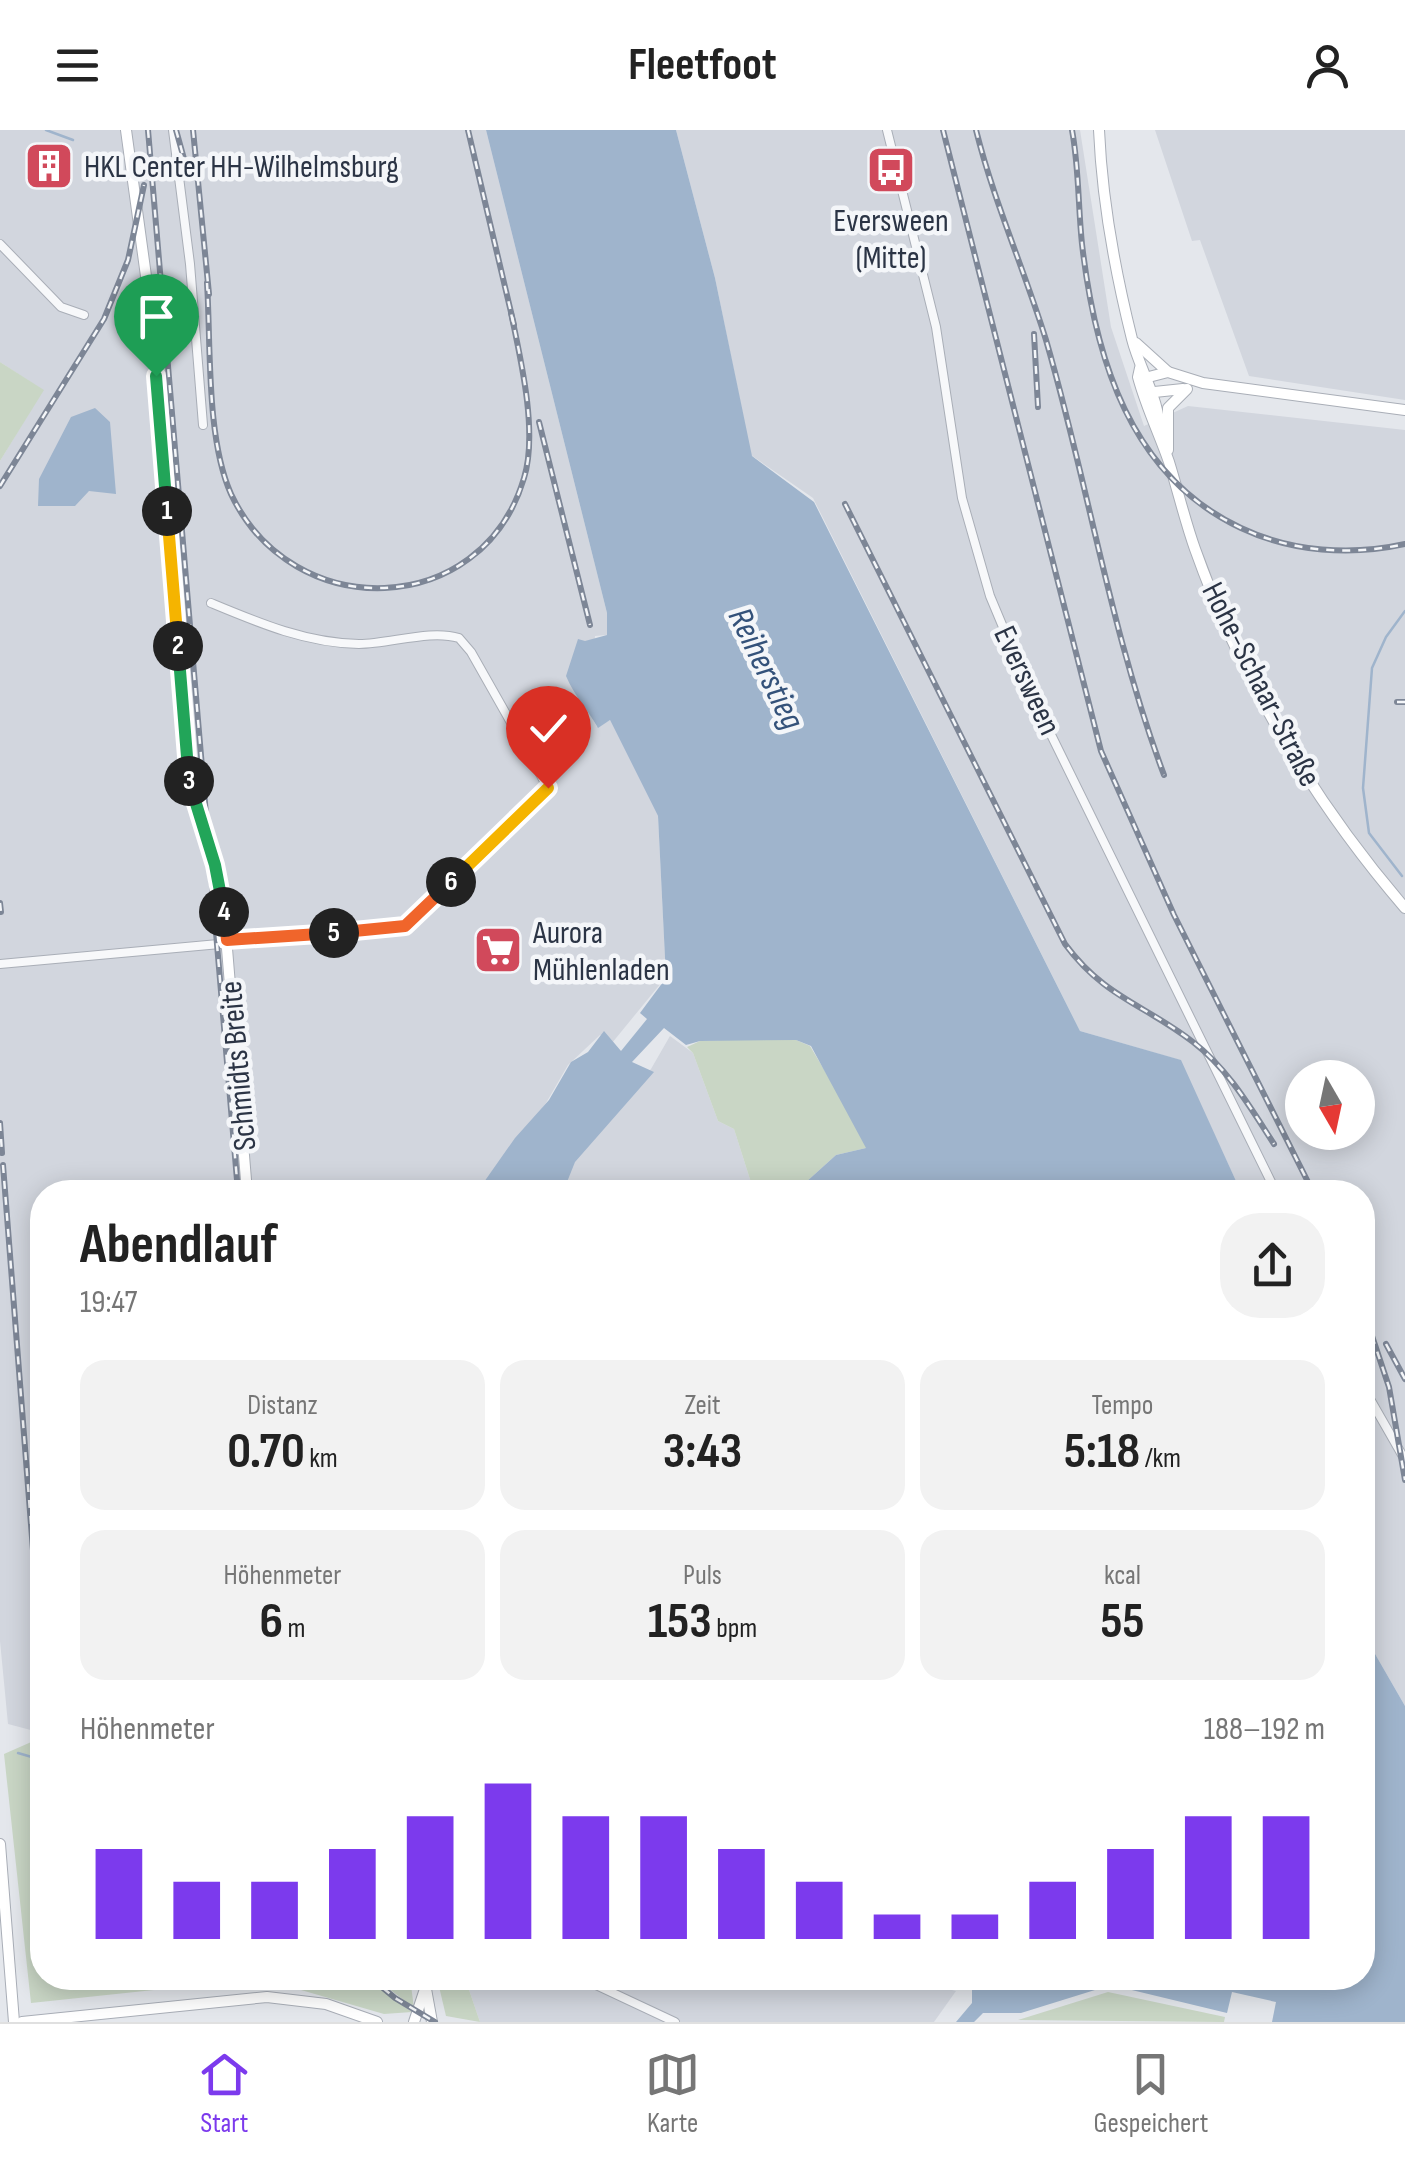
<!DOCTYPE html>
<html lang="de">
<head>
<meta charset="utf-8">
<style>
	body { margin:0; font-family:"Sofia Sans Condensed",sans-serif; background:#f2f2f2; color:#222; height:100vh; display:flex; flex-direction:column; font-size:38px; white-space:nowrap }
	* { box-sizing:border-box; margin:0 }
	p { font-size:32px; color:#767676 }
	.icon { flex:none; width:55px; height:55px; fill:none; stroke:currentColor; stroke-width:2; stroke-linecap:round; stroke-linejoin:round }
	.map { position:relative; flex:1; overflow:hidden }
	.side { position:absolute; left:30px; top:1050px; width:1345px; height:810px; display:flex; flex-direction:column; background:#fff; border-radius:40px; box-shadow:0 5px 25px #0003 }
	.side>* { flex:none }
	.needle { width:65px; rotate:171deg }
	.buttons { position:absolute; left:1285px; top:930px; display:grid; gap:20px }
	.buttons a { display:grid; place-items:center; width:90px; height:90px; border-radius:50%; background:#fff; box-shadow:0 5px 25px #0003; font-size:50px }
	.pin { position:absolute; display:grid; place-items:center; width:85px; height:85px; color:#fff; margin:-102px -42px; border-radius:50% 50% 50% 0; rotate:-45deg; box-shadow:0 0 10px #0007 }
	.pin .icon { rotate:45deg }
	.km { position:absolute; width:50px; height:50px; margin:-25px; border-radius:50%; background:#222; color:#fff; font-size:28px; line-height:50px; text-align:center }
	.round { display:grid; place-items:center; flex:none; width:105px; height:105px; border-radius:40px; background:#f2f2f2 }
	.summary { display:flex; align-items:center; justify-content:space-between; height:170px; padding:0 50px }
	h1 { font-size:55px; font-weight:700; line-height:75px }
	.metrics { display:grid; grid-template-columns:repeat(3,1fr); gap:15px; height:170px; padding:10px 50px }
	.metrics div { display:grid; align-content:center; border-radius:25px; background:#f2f2f2; text-align:center }
	.metrics b { font-size:50px; font-weight:700 }
	.metrics small { font-size:28px; font-weight:400 }
	.metrics p { font-size:28px }
	.chart { height:280px; padding:20px 50px }
	.chart p { display:flex; justify-content:space-between }
	.chart svg { width:100%; height:180px; margin-top:10px; stroke:#7c3aed; stroke-width:6 }
	header { display:flex; justify-content:space-between; align-items:center; height:130px; padding:0 50px; background:#fff; font-size:45px; font-weight:700 }
	.dock { display:flex; justify-content:space-around; align-items:center; height:140px; border-top:2px solid #e0e0e0; background:#fff; font-size:28px; color:#767676 }
	.dock a { display:grid; justify-items:center; gap:5px }
	.dock .active { color:#7c3aed }
	.map>svg:first-child { display:block }
	.built { fill:#d2d6de; fill-rule:evenodd }
	.green { fill:#c9d6c5 }
	.water { fill:#9fb4cc }
	.lines { fill:none; stroke-linecap:round; stroke-linejoin:round }
	.stream { stroke:#9fb4cc; stroke-width:2.5 }
	.street-casing { stroke:#a9aeb7; stroke-width:10 }
	.secondary-casing { stroke:#a9aeb7; stroke-width:12 }
	.street { stroke:#f7f8fa; stroke-width:8 }
	.secondary { stroke:#fff; stroke-width:10 }
	.rail-casing { stroke:#7d8696; stroke-width:6 }
	.rail { stroke:#f4f6f9; stroke-width:2.5; stroke-dasharray:8; stroke-linecap:butt }
	.split-1-casing { stroke:#fff; stroke-width:20 }
	.split-2-casing { stroke:#fff; stroke-width:20 }
	.split-3-casing { stroke:#fff; stroke-width:20 }
	.split-4-casing { stroke:#fff; stroke-width:20 }
	.split-5-casing { stroke:#fff; stroke-width:20 }
	.split-6-casing { stroke:#fff; stroke-width:20 }
	.split-7-casing { stroke:#fff; stroke-width:20 }
	.split-1 { stroke:#22a559; stroke-width:12 }
	.split-2 { stroke:#f5b400; stroke-width:12 }
	.split-3 { stroke:#22a559; stroke-width:12 }
	.split-4 { stroke:#22a559; stroke-width:12 }
	.split-5 { stroke:#f0652b; stroke-width:12 }
	.split-6 { stroke:#f0652b; stroke-width:12 }
	.split-7 { stroke:#f5b400; stroke-width:12 }
	.labels { text-anchor:middle; stroke-width:9; stroke-linejoin:round; paint-order:stroke }
	.poi-label { font-size:32px; fill:#2b3445; stroke:#f4f6f9; text-anchor:start }
	.street-label { font-size:32px; fill:#2b3445; stroke:#f4f6f9 }
	.water-label { font-size:35px; font-style:italic; fill:#34527a; stroke:#f4f6f9 }
</style>
</head>
<body>
<header><svg class="icon" aria-label="menu" viewBox="0 0 24 24"><path d="M4 6h16M4 12h16M4 18h16"/></svg>Fleetfoot<svg class="icon" aria-label="person" viewBox="0 0 24 24"><circle cx="12" cy="8" r="4"/><path d="M4 21q1-7 8-7t8 7"/></svg></header>
<div class="map">
<svg width="1405" height="1892" viewBox="0 0 1405 1892">
	<rect width="100%" height="100%" fill="#e4e7ec"/>
	<g class="built">
		<path d="M 0,0 L 486,0 L 607,483 L 607,505 L 595,506 L 588,579 L 597,597 L 610,590 L 658,686 L 666,847 L 612,913 L 600,905 L 568,935 L 546,973 L 479,1062 L 42,1062 L 42,1603 L 8,1594 L 0,1511 L 0,331 L 43,260 L 0,232 Z"/>
		<path d="M 676,0 L 1080,0 L 1111,197 L 1144,296 L 1188,276 L 1405,300 L 1405,1576 L 1363,1503 L 1362,1062 L 1241,1062 L 1180,930 L 1080,901 L 813,368 L 751,325 L 715,148 ZM 1302,948 L 1358,948 L 1358,1002 L 1302,1002 Z"/>
		<path d="M 1155,0 L 1405,0 L 1405,270 L 1249,246 L 1200,110 L 1192,111 Z"/>
		<path d="M 670,906 L 693,923 L 718,991 L 734,999 L 754,1062 L 537,1062 L 651,939 Z"/>
		<path d="M 465,1848 L 902,1848 L 956,1861 L 934,1892 L 480,1892 Z"/>
	</g>
	<g class="green">
		<path d="M 0,232 L 44,260 L 0,331 Z"/>
		<path d="M 723,910 L 796,910 L 810,916 L 866,1010 L 866,1018 L 836,1025 L 795,1062 L 754,1062 L 734,999 L 718,991 L 693,923 L 687,917 L 700,911 Z"/>
		<path d="M 38,1609 L 42,1610 L 42,1848 L 286,1848 L 287,1854 L 220,1853 L 31,1873 L 4,1624 Z"/>
		<path d="M 299,1848 L 366,1848 L 412,1882 L 384,1884 L 301,1860 Z"/>
		<path d="M 375,1848 L 410,1848 L 414,1878 Z"/>
		<path d="M 437,1848 L 465,1848 L 480,1892 L 446,1886 Z"/>
		<path d="M 1108,1862 L 1225,1887 L 1224,1892 L 1018,1890 Z"/>
	</g>
	<g class="water">
		<path d="M 486,0 L 676,0 L 715,148 L 752,326 L 814,372 L 1080,901 L 1181,930 L 1241,1062 L 795,1062 L 836,1025 L 866,1018 L 811,916 L 796,910 L 700,911 L 686,915 L 664,898 L 632,932 L 654,942 L 575,1032 L 563,1062 L 477,1062 L 515,1008 L 549,970 L 571,932 L 588,922 L 604,901 L 621,921 L 647,889 L 640,883 L 666,848 L 658,686 L 610,590 L 598,598 C 587,578 575,567 566,546 L 578,509 L 585,511 L 607,505 L 607,483 Z"/>
		<path d="M 95,278 L 110,292 L 116,364 L 89,361 L 75,376 L 38,376 L 39,349 L 71,287 Z"/>
		<path d="M 1363,1503 L 1405,1576 L 1405,1892 L 1272,1892 L 1276,1872 L 1232,1862 L 1227,1883 L 1111,1855 L 1021,1883 L 983,1883 L 974,1892 L 956,1892 L 972,1873 L 972,1848 L 1245,1848 L 1278,1855 L 1280,1848 L 1362,1848 Z"/>
	</g>
	<g class="lines">
		<g class="stream">
			<path d="M 46,0 L 73,10"/>
			<path d="M 1402,746 L 1369,703 L 1363,658 L 1372,538 L 1386,507 L 1405,481"/>
			<path d="M 18,1623 L 42,1630"/>
		</g>
		<g class="street-casing">
			<g id="street">
				<path d="M 173,0 L 190,134 L 203,295"/>
				<path d="M 887,0 L 936,197 L 962,368 L 990,466 L 1031,564 L 1276,1062"/>
				<path d="M 0,114 L 61,177 L 84,185"/>
				<path d="M 0,834 L 405,797 L 548,658 L 471,522 L 459,508 C 430,499 390,514 359,514 C 306,513 259,493 211,473"/>
				<path d="M 1362,1255 L 1405,1330"/>
				<path d="M 581,1848 L 675,1892"/>
			</g>
		</g>
		<g class="secondary-casing">
			<g id="secondary">
				<path d="M 126,0 L 149,168 L 189,655 L 223,770 L 247,1062"/>
				<path d="M 1099,0 C 1102,70 1115,141 1132,209 C 1140,241 1161,271 1160,306"/>
				<path d="M 1136,213 L 1168,242"/>
				<path d="M 1140,238 L 1138,247 C 1146,277 1159,303 1169,332 C 1178,361 1185,391 1195,419 C 1242,551 1314,672 1405,778"/>
				<path d="M 1141,249 L 1168,242 L 1203,253 L 1405,280"/>
				<path d="M 1145,263 L 1183,259"/>
				<path d="M 1168,320 L 1168,278 L 1187,259"/>
				<path d="M 0,1714 L 14,1892"/>
				<path d="M 424,1848 L 432,1892"/>
				<path d="M 22,1892 L 267,1867 L 326,1874 L 377,1892"/>
				<path d="M 414,1892 L 425,1859"/>
			</g>
		</g>
		<use href="#street" class="street"/>
		<use href="#secondary" class="secondary"/>
		<g class="rail-casing">
			<g id="rail">
				<path d="M 148,0 L 238,1062"/>
				<path d="M 176,0 L 186,36"/>
				<path d="M 193,0 L 209,164"/>
				<path d="M 468,0 L 514,195"/>
				<path d="M 943,0 L 1101,621 L 1174,785 L 1313,1062"/>
				<path d="M 976,0 C 994,72 1024,139 1046,210 C 1088,354 1111,504 1164,645"/>
				<path d="M 1072,0 C 1079,38 1078,76 1082,114 C 1095,228 1130,346 1241,398 C 1292,422 1351,426 1405,414"/>
				<path d="M 207,153 C 211,215 206,308 231,364 C 292,494 482,490 524,348 C 538,303 521,230 511,183"/>
				<path d="M 1034,204 L 1038,277"/>
				<path d="M 539,292 L 590,495"/>
				<path d="M 0,356 L 104,189 L 128,130 L 144,55"/>
				<path d="M 845,374 L 1065,814 C 1105,868 1144,874 1193,912 C 1228,939 1250,977 1274,1014"/>
				<path d="M 1397,572 L 1405,572"/>
				<path d="M 0,773 L 1,782"/>
				<path d="M 0,993 L 2,1023"/>
				<path d="M 3,1035 L 35,1446 L 42,1486"/>
				<path d="M 1362,1176 L 1389,1257 L 1405,1350"/>
				<path d="M 1386,1214 L 1405,1249"/>
				<path d="M 371,1848 L 395,1868 L 435,1892"/>
			</g>
		</g>
		<use href="#rail" class="rail"/>
	</g>
	<g class="lines">
		<g class="split-1-casing">
			<path id="split-1" d="M 156,246 L 167,381"/>
		</g>
		<g class="split-2-casing">
			<path id="split-2" d="M 167,381 L 178,516"/>
		</g>
		<g class="split-3-casing">
			<path id="split-3" d="M 178,516 L 189,651"/>
		</g>
		<g class="split-4-casing">
			<path id="split-4" d="M 189,651 L 215,735 L 224,782"/>
		</g>
		<g class="split-5-casing">
			<path id="split-5" d="M 224,782 L 227,810 L 334,803"/>
		</g>
		<g class="split-6-casing">
			<path id="split-6" d="M 334,803 L 405,796 L 451,752"/>
		</g>
		<g class="split-7-casing">
			<path id="split-7" d="M 451,752 L 548,658"/>
		</g>
		<use href="#split-1" class="split-1"/>
		<use href="#split-2" class="split-2"/>
		<use href="#split-3" class="split-3"/>
		<use href="#split-4" class="split-4"/>
		<use href="#split-5" class="split-5"/>
		<use href="#split-6" class="split-6"/>
		<use href="#split-7" class="split-7"/>
	</g>
	<defs>
		<g id="building-square" transform="scale(2.5)"><rect x="-9" y="-9" width="18" height="18" rx="4" fill="#d1495b" stroke="#f4f6f9"/><path d="M-4-6H4V6H1V3H-1V6H-4ZM-2.5-4.3h1.7v1.8h-1.7ZM.8-4.3h1.7v1.8H.8ZM-2.5-1h1.7V.8h-1.7ZM.8-1h1.7V.8H.8Z" fill="#fff"/></g>
		<g id="bus-square" transform="scale(2.5)"><rect x="-9" y="-9" width="18" height="18" rx="4" fill="#d1495b" stroke="#f4f6f9"/><path d="M-5-6H5V4H4V6H2V4H-2V6H-4V4H-5ZM-3.5-4V0h7V-4ZM-3.5 1.2v1.5H-2V1.2ZM2 1.2v1.5H3.5V1.2Z" fill="#fff"/></g>
		<g id="supermarket-square" transform="scale(2.5)"><rect x="-9" y="-9" width="18" height="18" rx="4" fill="#d1495b" stroke="#f4f6f9"/><path d="M-6-5.5h2.5l.6 2H6L4.5 2H-2.5L-4.4-4H-6ZM-1.5 3.2a1.3 1.3 0 1 0 .1 0ZM3 3.2a1.3 1.3 0 1 0 .1 0Z" fill="#fff"/></g>
	</defs>
	<g fill-rule="evenodd">
		<use href="#building-square" x="49" y="36"/>
		<use href="#bus-square" x="891" y="40"/>
		<use href="#supermarket-square" x="498" y="820"/>
	</g>
	<g class="labels">
		<g class="poi-label">
			<text x="84" y="47">HKL Center HH-Wilhelmsburg</text>
			<text x="891" y="101" text-anchor="middle">Eversween<tspan x="891" dy="37">(Mitte)</tspan></text>
			<text x="533" y="813">Aurora<tspan x="533" dy="37">Mühlenladen</tspan></text>
		</g>
		<g class="street-label">
			<text transform="translate(1028 550) rotate(65)" y="11">Eversween</text>
			<text transform="translate(1262 554) rotate(63)" y="11">Hohe-Schaar-Straße</text>
			<text transform="translate(237 936) rotate(-95)" y="11">Schmidts Breite</text>
		</g>
		<g class="water-label">
			<text transform="translate(767 538) rotate(64)" y="12">Reiherstieg</text>
		</g>
	</g>
</svg>
<div class="buttons">
<a><svg class="needle" viewBox="-14 -14 28 28"><path d="M0-13l5 13h-10z" fill="#e53935"/><path d="M0 13l5-13h-10z" fill="#767676"/></svg></a>
</div>
<div class="pin" style="left:156px;top:246px;background:#1e9e55"><svg class="icon" aria-label="arrive" viewBox="0 0 24 24"><path d="M6 21V4h12l-3 4 3 4H6"/></svg></div>
<div class="pin" style="left:548px;top:658px;background:#d93025"><svg class="icon" aria-label="check" viewBox="0 0 24 24"><path d="M5 12l5 5 9-10"/></svg></div>
<b class="km" style="left:167px;top:381px">1</b>
<b class="km" style="left:178px;top:516px">2</b>
<b class="km" style="left:189px;top:651px">3</b>
<b class="km" style="left:224px;top:782px">4</b>
<b class="km" style="left:334px;top:803px">5</b>
<b class="km" style="left:451px;top:752px">6</b>
<section class="side">
<div class="summary"><div><h1>Abendlauf</h1><p>19:47</p></div><a class="round"><svg class="icon" aria-label="share" viewBox="0 0 24 24"><path d="M12 15V3M7 8l5-5 5 5M5 13v7h14v-7"/></svg></a></div>
<div class="metrics">
<div><p>Distanz</p><b>0.70<small> km</small></b></div>
<div><p>Zeit</p><b>3:43</b></div>
<div><p>Tempo</p><b>5:18<small> /km</small></b></div>
</div>
<div class="metrics">
<div><p>Höhenmeter</p><b>6<small> m</small></b></div>
<div><p>Puls</p><b>153<small> bpm</small></b></div>
<div><p>kcal</p><b>55</b></div>
</div>
<div class="chart"><p><span>Höhenmeter</span>188–192 m</p>
<svg viewBox="0 0 160 44" preserveAspectRatio="none"><path d="M5 44V22M15 44V30M25 44V30M35 44V22M45 44V14M55 44V6M65 44V14M75 44V14M85 44V22M95 44V30M105 44V38M115 44V38M125 44V30M135 44V22M145 44V14M155 44V14"/></svg>
</div>
</section>
</div>
<nav class="dock">
<a class="active"><svg class="icon" aria-label="home" viewBox="0 0 24 24"><path d="M3 11l9-7 9 7M6 9v11h12V9"/></svg>Start</a>
<a><svg class="icon" aria-label="map" viewBox="0 0 24 24"><path d="M3 6l6-2 6 2 6-2v14l-6 2-6-2-6 2zM9 4v14M15 6v14"/></svg>Karte</a>
<a><svg class="icon" aria-label="saved" viewBox="0 0 24 24"><path d="M7 4h10v16l-5-4-5 4z"/></svg>Gespeichert</a>
</nav>
</body>
</html>
